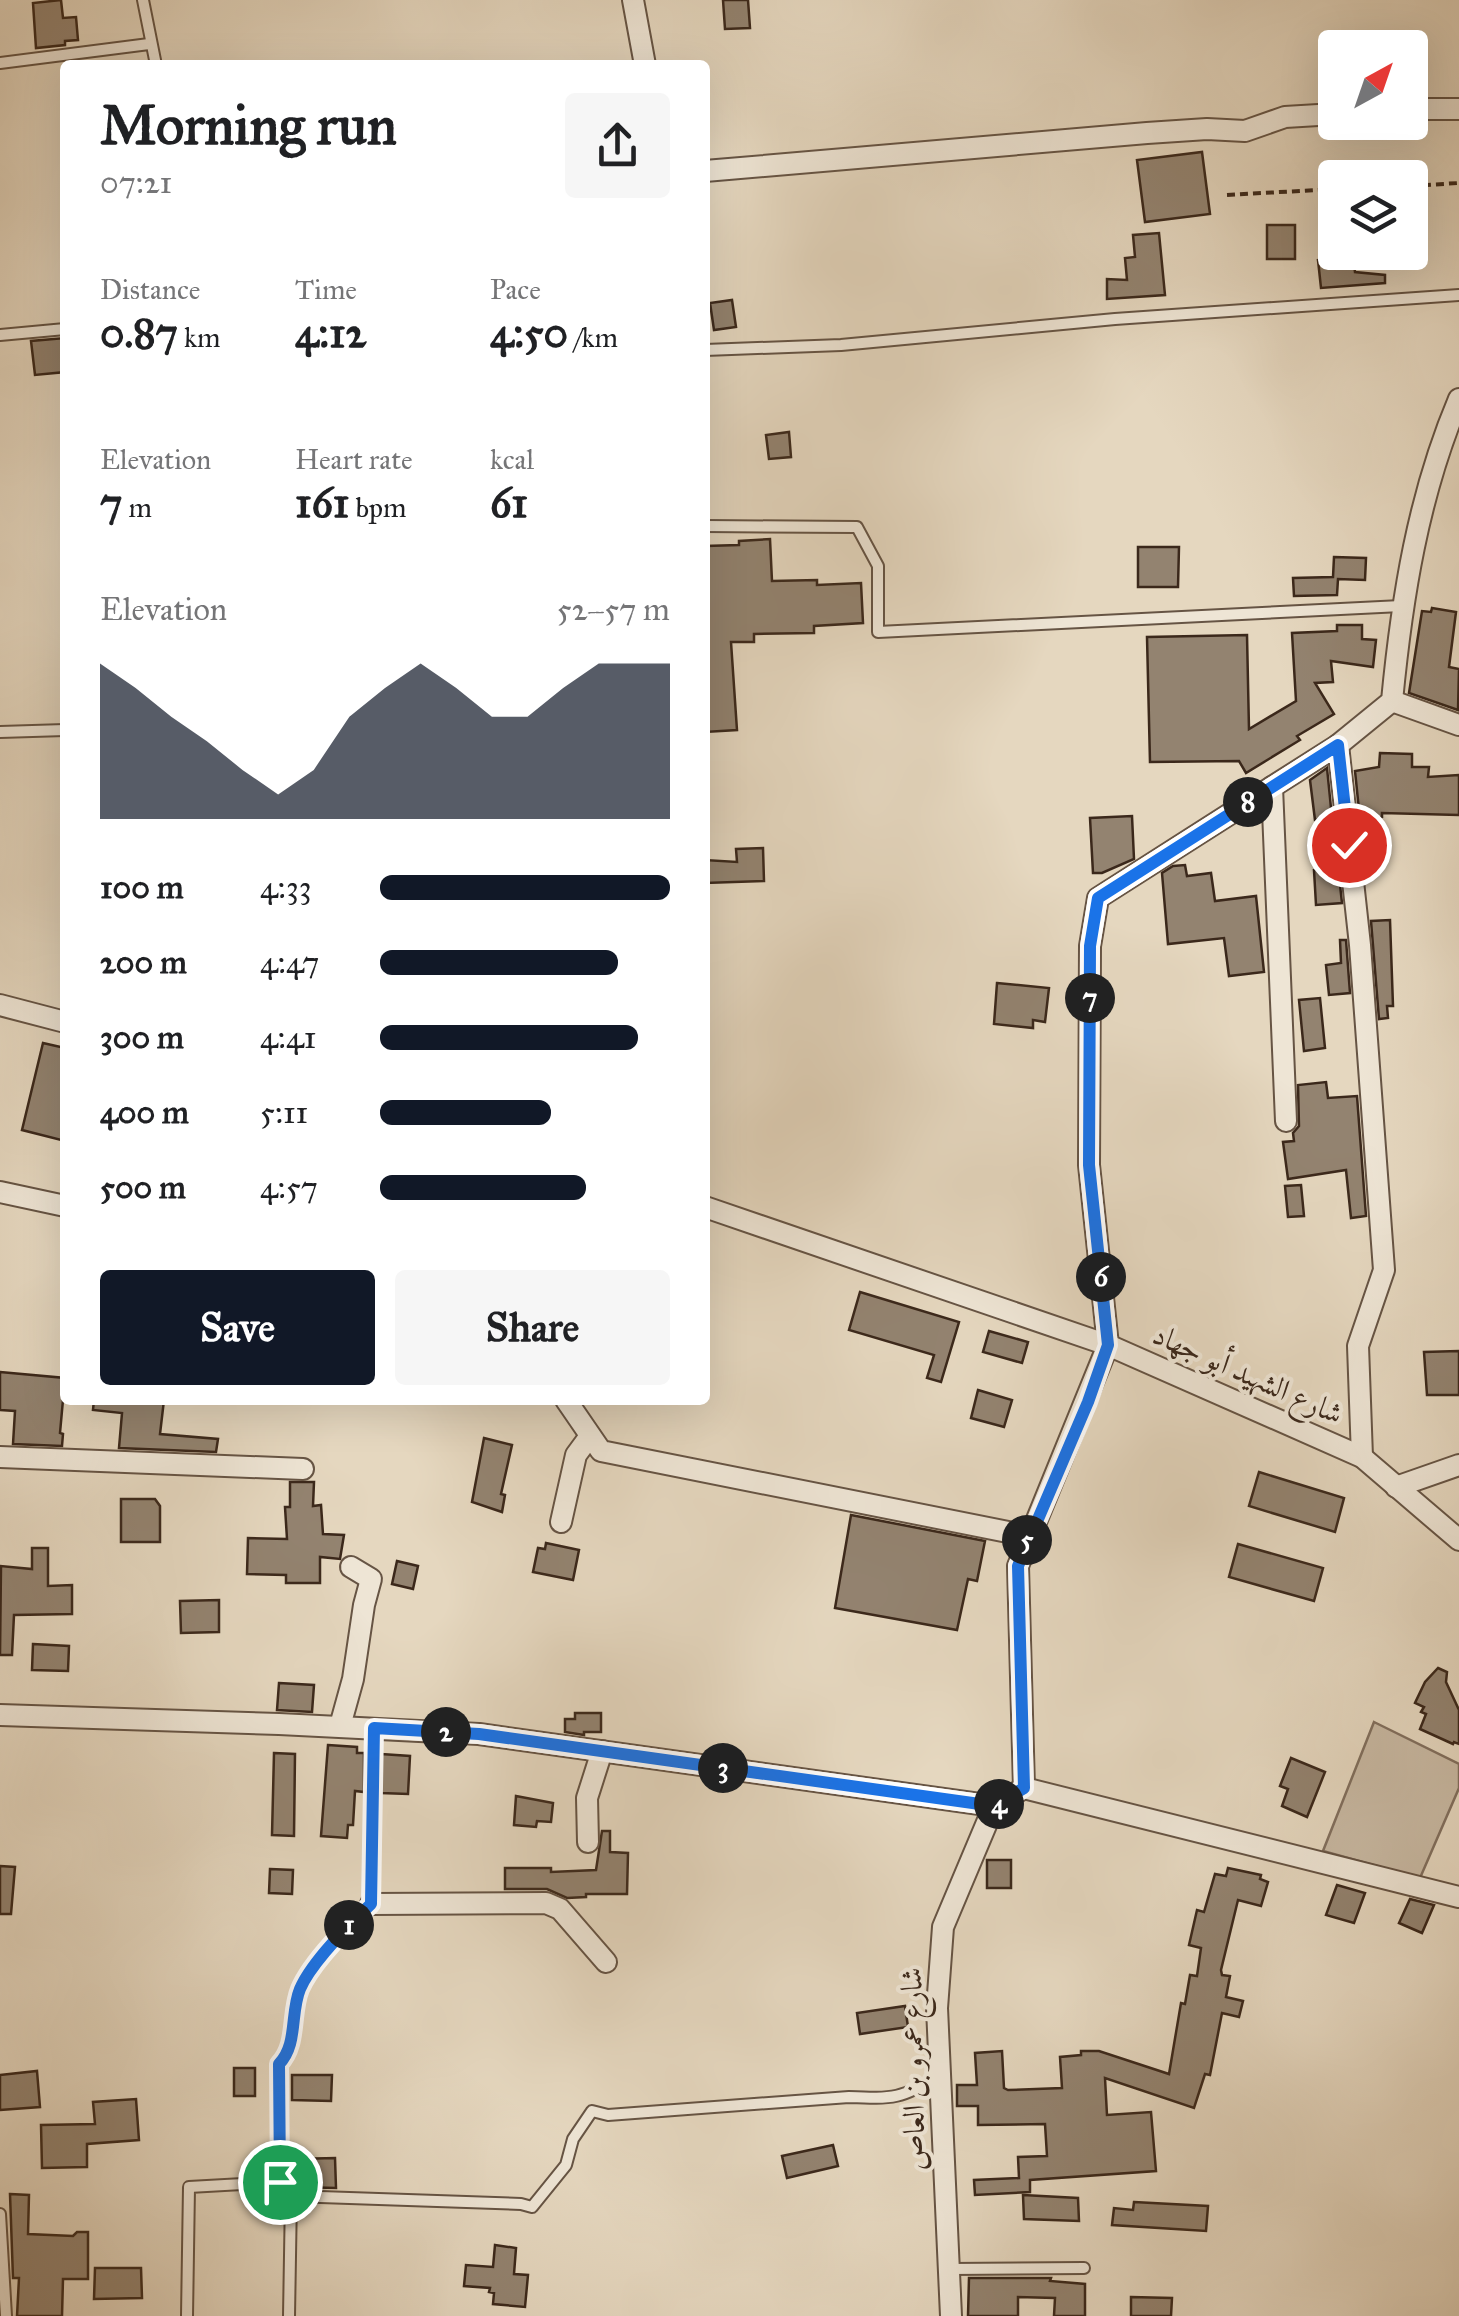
<!DOCTYPE html>
<html lang="en">
<head>
<meta charset="utf-8">
<style>
	body { margin:0; font-family:"IM FELL Great Primer",Amiri,serif; background:#f6f6f6; color:#202124; height:100vh; display:flex; flex-direction:column; font-size:38px; white-space:nowrap }
	* { box-sizing:border-box; margin:0 }
	p { font-size:32px; color:#757577 }
	.icon { flex:none; width:55px; height:55px; fill:none; stroke:currentColor; stroke-width:2; stroke-linecap:round; stroke-linejoin:round }
	.map { position:relative; flex:1; overflow:hidden }
	.details { position:absolute; left:60px; top:60px; width:650px; height:1345px; display:flex; flex-direction:column; background:#fff; border-radius:10px; box-shadow:0 10px 40px #0002 }
	.details>* { flex:none }
	.needle { width:65px; rotate:40deg }
	.controls { position:absolute; left:1318px; top:30px; display:grid; gap:20px }
	.controls a { display:grid; place-items:center; width:110px; height:110px; border-radius:10px; background:#fff; box-shadow:0 10px 40px #0002; font-size:50px }
	.pin { position:absolute; display:grid; place-items:center; width:85px; height:85px; color:#fff; margin:-42px; border:5px solid #fff; border-radius:50%; box-shadow:0 2px 10px #0007 }
	.km { position:absolute; width:50px; height:50px; margin:-25px; border-radius:50%; background:#222; color:#fff; font-size:28px; line-height:50px; text-align:center }
	.round { display:grid; place-items:center; flex:none; width:105px; height:105px; border-radius:10px; background:#f6f6f6 }
	.summary { display:flex; align-items:center; justify-content:space-between; height:170px; padding:0 40px }
	h1 { font-size:55px; font-weight:700; line-height:75px }
	.stats { display:grid; grid-template-columns:repeat(3,1fr); gap:15px; height:170px; padding:10px 40px }
	.stats div { display:grid; align-content:center }
	.stats b { font-size:42px; font-weight:700 }
	.stats small { font-size:28px; font-weight:400 }
	.stats p { font-size:28px }
	.chart { height:280px; padding:20px 40px }
	.chart p { display:flex; justify-content:space-between }
	.chart svg { width:100%; height:180px; margin-top:10px; fill:#111827; opacity:.7 }
	.cta { display:flex; gap:20px; margin-top:auto; padding:20px 40px }
	.cta a { flex:1; height:115px; border-radius:10px; background:#111827; color:#fff; font-size:40px; font-weight:700; line-height:115px; text-align:center }
	.cta a+a { background:#f6f6f6; color:#202124 }
	ul { padding:0 40px; list-style:none; font-size:32px }
	li { display:grid; grid-template-columns:160px 120px 1fr; align-items:center; height:75px }
	li i { height:25px; border-radius:12px; background:#111827 }
	.map>svg:first-child { display:block }
	.green { fill:#c8b9a3; stroke:#82705f; stroke-width:2.5 }
	.building { fill:#938370; stroke:#3b281b; stroke-width:2.5 }
	.lines { fill:none; stroke-linecap:round; stroke-linejoin:round }
	.lane-casing { stroke:#665444; stroke-width:14 }
	.street-casing { stroke:#665444; stroke-width:24 }
	.path { stroke:#3b281b; stroke-width:4; stroke-dasharray:8 5; stroke-linecap:butt }
	.lane { stroke:#eee5d5; stroke-width:10 }
	.street { stroke:#eee5d5; stroke-width:20 }
	.route-casing { stroke:#fff; stroke-width:20 }
	.route { stroke:#1a73e8; stroke-width:12 }
	.labels { text-anchor:middle; stroke-width:8; stroke-linejoin:round; paint-order:stroke }
	.street-label { font-size:30px; fill:#3b281b; stroke:#eee5d5 }
</style>
</head>
<body>
<div class="map">
<svg width="1459" height="2316" viewBox="0 0 1459 2316">
	<rect width="100%" height="100%" fill="#e5d7bf"/>
	<filter id="stains"><feTurbulence type="fractalNoise" baseFrequency=".002" numOctaves="4"/><feColorMatrix values="0 0 0 0 .2 0 0 0 0 .09 0 0 0 0 .02 0 0 0 .5 -.17"/></filter>
	<radialGradient id="worn" r=".72"><stop offset=".6" stop-color="#630" stop-opacity="0"/><stop offset="1" stop-color="#630" stop-opacity=".3"/></radialGradient>
	<path class="green" d="M 1374,1722 L 1459,1764 L 1459,1788 L 1420,1878 L 1323,1851 Z"/>
	<g class="building">
		<path d="M 61,0 L 63,18 L 76,17 L 78,40 L 65,41 L 65,45 L 36,48 L 33,3 Z"/>
		<path d="M 723,0 L 748,0 L 750,28 L 725,29 Z"/>
		<path d="M 1202,152 L 1210,214 L 1145,222 L 1137,160 Z"/>
		<rect x="1267" y="225" width="28" height="34"/>
		<path d="M 1159,233 L 1165,295 L 1107,299 L 1107,279 L 1127,280 L 1125,258 L 1135,257 L 1133,235 Z"/>
		<path d="M 1353,256 L 1355,272 L 1385,275 L 1385,283 L 1321,288 L 1318,260 Z"/>
		<path d="M 732,300 L 736,327 L 714,330 L 710,303 Z"/>
		<path d="M 65,338 L 65,372 L 35,375 L 31,341 Z"/>
		<path d="M 789,432 L 791,457 L 769,459 L 766,435 Z"/>
		<path d="M 770,539 L 772,581 L 817,580 L 817,585 L 861,583 L 863,623 L 814,626 L 814,633 L 754,634 L 754,642 L 731,642 L 737,730 L 705,732 L 705,546 L 739,545 L 739,541 Z"/>
		<path d="M 1138,547 L 1179,547 L 1178,587 L 1138,587 Z"/>
		<path d="M 1334,557 L 1366,558 L 1365,580 L 1338,579 L 1337,595 L 1294,596 L 1293,578 L 1333,577 Z"/>
		<path d="M 1432,608 L 1456,612 L 1449,667 L 1459,669 L 1458,710 L 1409,693 L 1422,611 L 1431,612 Z"/>
		<path d="M 1337,625 L 1362,625 L 1362,639 L 1376,640 L 1373,667 L 1331,661 L 1333,682 L 1315,683 L 1334,714 L 1297,736 L 1300,740 L 1246,773 L 1239,761 L 1150,762 L 1147,637 L 1247,635 L 1249,729 L 1296,701 L 1292,633 L 1337,631 Z"/>
		<path d="M 1380,753 L 1412,754 L 1412,767 L 1429,767 L 1428,777 L 1459,775 L 1459,815 L 1382,813 L 1382,817 L 1360,820 L 1355,771 L 1379,767 Z"/>
		<path d="M 1327,768 L 1332,818 L 1315,820 L 1310,780 Z"/>
		<path d="M 1132,816 L 1134,859 L 1102,873 L 1093,873 L 1090,818 Z"/>
		<path d="M 763,848 L 764,881 L 705,883 L 705,860 L 737,862 L 736,849 Z"/>
		<path d="M 1336,848 L 1342,903 L 1316,905 L 1314,870 L 1321,869 L 1316,853 Z"/>
		<path d="M 1185,865 L 1187,876 L 1211,873 L 1215,901 L 1256,896 L 1264,972 L 1229,976 L 1224,938 L 1168,944 L 1162,873 L 1173,866 Z"/>
		<path d="M 1390,920 L 1393,1006 L 1387,1006 L 1388,1018 L 1379,1019 L 1371,921 Z"/>
		<path d="M 1340,940 L 1346,940 L 1350,993 L 1329,995 L 1326,965 L 1341,963 Z"/>
		<path d="M 997,983 L 1049,988 L 1045,1022 L 1033,1020 L 1033,1028 L 994,1024 Z"/>
		<path d="M 1320,998 L 1325,1048 L 1304,1051 L 1299,1000 Z"/>
		<path d="M 43,1043 L 65,1048 L 65,1141 L 22,1130 Z"/>
		<path d="M 1326,1082 L 1328,1098 L 1357,1096 L 1366,1216 L 1351,1218 L 1346,1170 L 1288,1179 L 1283,1142 L 1294,1141 L 1293,1133 L 1299,1126 L 1298,1085 Z"/>
		<path d="M 1301,1185 L 1304,1216 L 1288,1217 L 1285,1186 Z"/>
		<path d="M 860,1292 L 959,1322 L 941,1382 L 927,1378 L 934,1355 L 849,1330 Z"/>
		<path d="M 989,1331 L 1028,1342 L 1022,1363 L 983,1352 Z"/>
		<path d="M 1459,1351 L 1459,1395 L 1427,1395 L 1424,1352 Z"/>
		<path d="M 0,1372 L 65,1378 L 60,1433 L 63,1434 L 62,1446 L 13,1444 L 15,1411 L 0,1410 Z"/>
		<path d="M 978,1390 L 1012,1400 L 1004,1427 L 971,1418 Z"/>
		<path d="M 94,1400 L 164,1400 L 160,1434 L 218,1439 L 216,1452 L 119,1448 L 122,1413 L 93,1410 Z"/>
		<path d="M 484,1438 L 512,1445 L 501,1494 L 505,1495 L 502,1512 L 472,1502 Z"/>
		<path d="M 1259,1472 L 1344,1498 L 1335,1532 L 1249,1506 Z"/>
		<path d="M 290,1482 L 314,1482 L 313,1506 L 321,1505 L 323,1534 L 344,1535 L 340,1559 L 320,1557 L 320,1583 L 286,1583 L 286,1575 L 247,1574 L 248,1538 L 287,1539 L 285,1507 L 290,1507 Z"/>
		<path d="M 121,1499 L 155,1499 L 160,1506 L 160,1542 L 121,1542 Z"/>
		<path d="M 851,1515 L 985,1541 L 977,1581 L 968,1579 L 957,1630 L 835,1608 Z"/>
		<path d="M 546,1543 L 579,1550 L 573,1580 L 533,1572 L 538,1548 L 545,1549 Z"/>
		<path d="M 1238,1544 L 1323,1568 L 1314,1601 L 1229,1577 Z"/>
		<path d="M 32,1548 L 48,1548 L 48,1586 L 72,1585 L 72,1614 L 14,1615 L 12,1655 L 0,1655 L 1,1566 L 32,1569 Z"/>
		<path d="M 397,1561 L 418,1566 L 413,1589 L 392,1584 Z"/>
		<path d="M 219,1600 L 219,1632 L 181,1633 L 180,1601 Z"/>
		<path d="M 33,1644 L 69,1646 L 68,1671 L 32,1670 Z"/>
		<path d="M 1438,1668 L 1447,1672 L 1446,1682 L 1459,1710 L 1459,1744 L 1454,1742 L 1453,1744 L 1420,1729 L 1426,1714 L 1421,1712 L 1424,1707 L 1415,1703 L 1425,1682 Z"/>
		<path d="M 279,1683 L 314,1685 L 312,1712 L 277,1710 Z"/>
		<path d="M 575,1713 L 601,1713 L 601,1732 L 584,1732 L 584,1735 L 565,1732 L 565,1719 L 575,1719 Z"/>
		<path d="M 328,1745 L 357,1747 L 357,1753 L 364,1753 L 364,1792 L 355,1791 L 353,1825 L 348,1825 L 347,1838 L 321,1836 Z"/>
		<path d="M 274,1753 L 295,1754 L 294,1836 L 272,1835 Z"/>
		<path d="M 381,1754 L 410,1756 L 408,1794 L 381,1793 Z"/>
		<path d="M 1291,1758 L 1325,1772 L 1307,1817 L 1282,1806 L 1288,1789 L 1280,1786 Z"/>
		<path d="M 516,1796 L 553,1803 L 551,1822 L 537,1821 L 536,1827 L 514,1825 Z"/>
		<path d="M 602,1831 L 610,1831 L 610,1852 L 628,1853 L 627,1894 L 586,1894 L 586,1897 L 567,1898 L 547,1889 L 505,1889 L 505,1868 L 551,1868 L 551,1872 L 596,1870 Z"/>
		<rect x="987" y="1860" width="24" height="28"/>
		<path d="M 0,1866 L 15,1867 L 11,1914 L 0,1914 Z"/>
		<path d="M 1228,1868 L 1261,1875 L 1260,1879 L 1268,1882 L 1261,1906 L 1238,1900 L 1221,1970 L 1222,1975 L 1230,1976 L 1226,1997 L 1243,2001 L 1239,2017 L 1222,2013 L 1210,2075 L 1205,2074 L 1194,2108 L 1105,2078 L 1107,2115 L 1151,2112 L 1156,2171 L 1030,2180 L 1030,2192 L 975,2195 L 974,2180 L 1019,2178 L 1018,2157 L 1047,2156 L 1045,2124 L 978,2125 L 978,2106 L 957,2106 L 957,2085 L 977,2085 L 975,2053 L 1002,2051 L 1004,2088 L 1008,2090 L 1062,2088 L 1060,2057 L 1081,2055 L 1081,2051 L 1099,2051 L 1169,2074 L 1181,2003 L 1185,2004 L 1190,1975 L 1197,1976 L 1201,1948 L 1189,1945 L 1197,1910 L 1204,1912 L 1215,1874 L 1226,1876 Z"/>
		<path d="M 270,1869 L 293,1870 L 292,1894 L 269,1893 Z"/>
		<path d="M 1337,1885 L 1365,1893 L 1354,1923 L 1326,1915 Z"/>
		<path d="M 1410,1899 L 1434,1905 L 1422,1933 L 1399,1923 Z"/>
		<path d="M 905,2006 L 908,2027 L 860,2034 L 857,2013 Z"/>
		<rect x="234" y="2068" width="21" height="28"/>
		<path d="M 37,2071 L 40,2107 L 0,2110 L 0,2075 Z"/>
		<path d="M 292,2075 L 332,2075 L 331,2101 L 292,2100 Z"/>
		<path d="M 136,2099 L 139,2140 L 87,2144 L 87,2167 L 42,2168 L 41,2125 L 95,2124 L 93,2102 Z"/>
		<path d="M 833,2145 L 838,2166 L 787,2178 L 782,2156 Z"/>
		<path d="M 335,2158 L 336,2188 L 295,2187 L 294,2159 Z"/>
		<path d="M 10,2194 L 29,2195 L 28,2234 L 73,2236 L 77,2232 L 88,2232 L 88,2279 L 63,2279 L 62,2316 L 17,2316 L 19,2278 L 13,2278 Z"/>
		<path d="M 1023,2195 L 1078,2198 L 1079,2221 L 1024,2219 Z"/>
		<path d="M 1134,2202 L 1208,2206 L 1206,2231 L 1112,2225 L 1114,2208 L 1133,2210 Z"/>
		<path d="M 495,2245 L 516,2248 L 514,2274 L 528,2275 L 525,2307 L 493,2304 L 494,2293 L 489,2292 L 490,2288 L 464,2286 L 466,2265 L 493,2267 Z"/>
		<path d="M 95,2268 L 141,2268 L 142,2298 L 94,2299 Z"/>
		<path d="M 969,2278 L 1051,2278 L 1050,2281 L 1085,2284 L 1085,2316 L 1054,2316 L 1055,2298 L 1018,2297 L 1018,2316 L 968,2316 Z"/>
		<path d="M 1131,2297 L 1172,2298 L 1171,2316 L 1131,2316 Z"/>
	</g>
	<g class="lines">
		<g class="lane-casing">
			<g id="lane">
				<path d="M 143,0 L 156,65"/>
				<path d="M 0,63 L 149,44"/>
				<path d="M 0,335 L 65,329"/>
				<path d="M 705,350 L 841,345 L 1115,319 L 1459,295"/>
				<path d="M 705,526 L 857,527 L 878,566 L 878,632 L 1401,606"/>
				<path d="M 0,732 L 65,730"/>
				<path d="M 371,1904 L 373,1728"/>
				<path d="M 0,2214 L 6,2316"/>
				<path d="M 950,2269 L 1084,2268"/>
				<path d="M 187,2316 L 189,2187 L 280,2182 L 291,2196"/>
				<path d="M 289,2316 L 291,2196 L 521,2204 L 532,2207 L 566,2165 L 573,2139 L 592,2111 L 608,2115 L 849,2097 C 893,2099 902,2099 940,2075"/>
			</g>
		</g>
		<g class="street-casing">
			<g id="street">
				<path d="M 633,0 L 645,65"/>
				<path d="M 1410,109 L 1459,109"/>
				<path d="M 705,171 L 1147,133 L 1207,129 L 1245,131 L 1285,117 L 1335,114"/>
				<path d="M 1392,701 L 1459,725"/>
				<path d="M 1338,745 L 1360,945 L 1384,1270 L 1358,1346 L 1362,1457"/>
				<path d="M 1272,787 L 1286,1121"/>
				<path d="M 0,1005 L 65,1022"/>
				<path d="M 0,1192 L 65,1206"/>
				<path d="M 705,1207 L 1108,1345 L 1362,1457 L 1459,1540"/>
				<path d="M 566,1400 L 601,1451 L 1028,1536"/>
				<path d="M 0,1457 L 303,1469"/>
				<path d="M 1396,1487 L 1459,1465"/>
				<path d="M 561,1522 L 576,1455 L 590,1436"/>
				<path d="M 0,1715 L 279,1724 L 479,1734 L 994,1806"/>
				<path d="M 340,1726 L 353,1679 L 364,1605 L 371,1579 L 351,1567"/>
				<path d="M 1024,1788 L 1018,1566 L 1108,1345 L 1089,1165 L 1090,946 L 1098,898 L 1338,745 L 1392,701 C 1402,597 1418,496 1459,399"/>
				<path d="M 1024,1788 L 1459,1897"/>
				<path d="M 588,1842 L 587,1798 L 602,1751"/>
				<path d="M 371,1904 L 546,1903 L 560,1909 L 606,1962"/>
				<path d="M 951,2316 L 937,2008 L 943,1927 L 994,1806 L 1024,1788"/>
			</g>
		</g>
		<g class="path">
			<path d="M 1410,186 L 1459,183"/>
			<path d="M 1227,195 L 1335,189"/>
			<path d="M 280,2169 L 279,2064 C 298,2045 290,2011 301,1988 C 314,1963 337,1937 356,1917"/>
		</g>
		<use href="#lane" class="lane"/>
		<use href="#street" class="street"/>
	</g>
	<g class="lines">
		<g class="route-casing">
			<path id="route" d="M 280,2182 L 279,2064 C 298,2045 290,2013 300,1989 C 312,1961 349,1925 371,1904 L 374,1728 L 479,1734 L 994,1806 L 1024,1788 L 1018,1566 L 1088,1402 L 1108,1345 L 1089,1165 L 1090,946 L 1098,898 L 1338,745 L 1349,845"/>
		</g>
		<use href="#route" class="route"/>
	</g>
	<g class="labels">
		<g class="street-label">
			<text transform="translate(1248 1374) rotate(24)" y="10">شارع الشهيد أبو جهاد</text>
			<text transform="translate(913 2069) rotate(-91)" y="10">شارع عمرو بن العاص</text>
		</g>
	</g>
	<rect width="100%" height="100%" filter="url(#stains)"/>
	<rect width="100%" height="100%" fill="url(#worn)"/>
</svg>
<div class="controls">
<a><svg class="needle" viewBox="-14 -14 28 28"><path d="M0-13l5 13h-10z" fill="#e53935"/><path d="M0 13l5-13h-10z" fill="#757577"/></svg></a>
<a><svg class="icon" aria-label="layers" viewBox="0 0 24 24"><path d="M12 4l9 5-9 5-9-5zM3 14l9 5 9-5"/></svg></a>
</div>
<div class="pin" style="left:280px;top:2182px;background:#1e9e55"><svg class="icon" aria-label="arrive" viewBox="0 0 24 24"><path d="M6 21V4h12l-3 4 3 4H6"/></svg></div>
<div class="pin" style="left:1349px;top:845px;background:#d93025"><svg class="icon" aria-label="check" viewBox="0 0 24 24"><path d="M5 12l5 5 9-10"/></svg></div>
<b class="km" style="left:349px;top:1925px">1</b>
<b class="km" style="left:446px;top:1732px">2</b>
<b class="km" style="left:723px;top:1768px">3</b>
<b class="km" style="left:999px;top:1804px">4</b>
<b class="km" style="left:1027px;top:1540px">5</b>
<b class="km" style="left:1101px;top:1277px">6</b>
<b class="km" style="left:1090px;top:998px">7</b>
<b class="km" style="left:1248px;top:802px">8</b>
<section class="details">
<div class="summary"><div><h1>Morning run</h1><p>07:21</p></div><a class="round"><svg class="icon" aria-label="share" viewBox="0 0 24 24"><path d="M12 15V3M7 8l5-5 5 5M5 13v7h14v-7"/></svg></a></div>
<div class="stats">
<div><p>Distance</p><b>0.87<small> km</small></b></div>
<div><p>Time</p><b>4:12</b></div>
<div><p>Pace</p><b>4:50<small> /km</small></b></div>
</div>
<div class="stats">
<div><p>Elevation</p><b>7<small> m</small></b></div>
<div><p>Heart rate</p><b>161<small> bpm</small></b></div>
<div><p>kcal</p><b>61</b></div>
</div>
<div class="chart"><p><span>Elevation</span>52–57 m</p>
<svg viewBox="0 0 160 44" preserveAspectRatio="none"><path d="M0 44V6L10 12L20 19L30 25L40 32L50 38L60 32L70 19L80 12L90 6L100 12L110 19L120 19L130 12L140 6L150 6L160 6V44z"/></svg>
</div>
<ul>
<li><b>100 m</b>4:33<i style="width:100%"></i></li>
<li><b>200 m</b>4:47<i style="width:82%"></i></li>
<li><b>300 m</b>4:41<i style="width:89%"></i></li>
<li><b>400 m</b>5:11<i style="width:59%"></i></li>
<li><b>500 m</b>4:57<i style="width:71%"></i></li>
</ul>
<div class="cta"><a>Save</a><a>Share</a></div>
</section>
</div>
</body>
</html>
